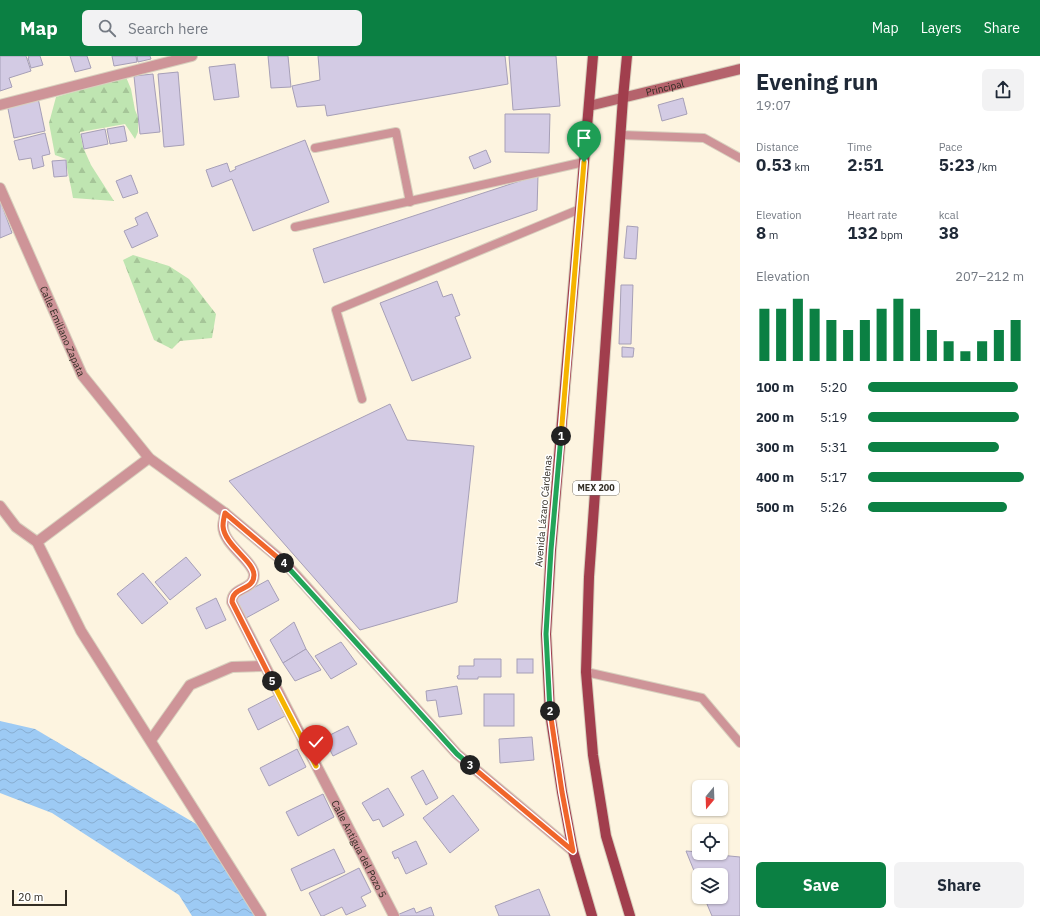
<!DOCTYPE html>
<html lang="en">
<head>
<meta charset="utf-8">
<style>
	body { margin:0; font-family:"IBM Plex Sans",sans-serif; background:#f2f2f3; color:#1f2937; height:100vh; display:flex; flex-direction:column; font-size:15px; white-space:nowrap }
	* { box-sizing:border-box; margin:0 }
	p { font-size:13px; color:#747a83 }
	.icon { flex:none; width:22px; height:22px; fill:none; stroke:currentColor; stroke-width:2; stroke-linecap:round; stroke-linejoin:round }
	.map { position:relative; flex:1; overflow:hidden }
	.details { display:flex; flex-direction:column; background:#fff; width:300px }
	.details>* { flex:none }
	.needle { width:26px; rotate:199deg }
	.buttons { position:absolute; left:692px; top:724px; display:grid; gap:8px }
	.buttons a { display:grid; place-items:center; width:36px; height:36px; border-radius:6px; background:#fff; box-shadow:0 1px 3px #0004; font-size:20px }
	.scale { position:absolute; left:12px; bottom:10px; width:55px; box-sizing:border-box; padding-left:4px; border:2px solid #322d24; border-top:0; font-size:11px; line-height:14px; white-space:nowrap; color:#322d24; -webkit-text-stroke:3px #fff; paint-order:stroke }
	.pin { position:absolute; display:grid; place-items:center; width:34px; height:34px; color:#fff; margin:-41px -17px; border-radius:50% 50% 50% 0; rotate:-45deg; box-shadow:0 0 4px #0007 }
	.pin .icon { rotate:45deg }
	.km { position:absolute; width:20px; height:20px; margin:-10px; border-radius:50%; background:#222; color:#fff; font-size:11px; line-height:20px; text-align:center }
	.round { display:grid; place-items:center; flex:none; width:42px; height:42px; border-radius:6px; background:#f2f2f3 }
	.overview { display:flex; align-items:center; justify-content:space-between; height:68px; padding:0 16px }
	h1 { font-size:22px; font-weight:800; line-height:30px }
	.stats { display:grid; grid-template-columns:repeat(3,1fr); gap:6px; height:68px; padding:4px 16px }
	.stats div { display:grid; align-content:center }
	.stats b { font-size:17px; font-weight:800 }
	.stats small { font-size:11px; font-weight:400 }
	.stats p { font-size:11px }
	.chart { height:112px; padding:8px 16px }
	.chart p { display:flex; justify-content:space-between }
	.chart svg { width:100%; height:72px; margin-top:4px; stroke:#0b8043; stroke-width:6 }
	.cta { display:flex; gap:8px; margin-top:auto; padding:8px 16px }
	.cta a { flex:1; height:46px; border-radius:6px; background:#0b8043; color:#fff; font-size:16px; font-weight:800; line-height:46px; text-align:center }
	.cta a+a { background:#f2f2f3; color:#1f2937 }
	ul { padding:0 16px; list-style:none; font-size:13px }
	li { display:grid; grid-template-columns:64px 48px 1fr; align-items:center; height:30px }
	li i { height:10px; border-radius:5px; background:#0b8043 }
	header { display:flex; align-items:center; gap:24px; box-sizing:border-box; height:56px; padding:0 20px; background:#0b8043; color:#fff }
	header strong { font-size:19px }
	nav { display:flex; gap:22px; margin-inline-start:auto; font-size:14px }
	.search { width:280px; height:36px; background:#f2f2f3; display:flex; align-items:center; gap:10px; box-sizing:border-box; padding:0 14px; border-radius:6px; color:#747a83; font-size:15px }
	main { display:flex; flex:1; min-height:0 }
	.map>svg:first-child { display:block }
	.forest { fill:url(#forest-firs) }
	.water { fill:url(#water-waves) }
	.building { fill:#d3cbe4; stroke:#a69fb7 }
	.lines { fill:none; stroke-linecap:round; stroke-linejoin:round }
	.lane-casing { stroke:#d8d0be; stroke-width:10 }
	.street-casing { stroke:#d8d0be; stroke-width:12 }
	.secondary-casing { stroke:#d8d0be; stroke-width:12 }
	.primary-casing { stroke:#d8d0be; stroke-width:12 }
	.lane { stroke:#ce9498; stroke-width:8 }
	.street { stroke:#ce9498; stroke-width:10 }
	.secondary { stroke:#b5636c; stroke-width:10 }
	.primary { stroke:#a13e4d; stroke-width:10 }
	.split-1-casing { stroke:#fff; stroke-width:8 }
	.split-2-casing { stroke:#fff; stroke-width:8 }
	.split-3-casing { stroke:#fff; stroke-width:8 }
	.split-4-casing { stroke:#fff; stroke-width:8 }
	.split-5-casing { stroke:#fff; stroke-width:8 }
	.split-6-casing { stroke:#fff; stroke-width:8 }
	.split-1 { stroke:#f5b400; stroke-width:5 }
	.split-2 { stroke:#22a559; stroke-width:5 }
	.split-3 { stroke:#f0652b; stroke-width:5 }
	.split-4 { stroke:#22a559; stroke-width:5 }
	.split-5 { stroke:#f0652b; stroke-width:5 }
	.split-6 { stroke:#f5b400; stroke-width:5 }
	.labels { text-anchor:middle; stroke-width:3; stroke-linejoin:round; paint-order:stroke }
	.shield { fill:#fff; stroke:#706c66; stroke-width:1 }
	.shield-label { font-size:9px; font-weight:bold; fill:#322d24 }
	.street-label { font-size:10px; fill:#322d24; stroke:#fff }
</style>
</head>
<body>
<header>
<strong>Map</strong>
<div class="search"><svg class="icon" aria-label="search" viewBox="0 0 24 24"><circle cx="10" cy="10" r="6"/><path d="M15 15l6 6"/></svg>Search here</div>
<nav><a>Map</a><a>Layers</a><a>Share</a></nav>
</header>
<main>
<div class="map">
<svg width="740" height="860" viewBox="0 0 740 860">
	<defs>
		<pattern id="forest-firs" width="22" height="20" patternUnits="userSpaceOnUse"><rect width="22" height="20" fill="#bfe5b1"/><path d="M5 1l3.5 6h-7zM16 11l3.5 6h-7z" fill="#a5c598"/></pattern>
		<pattern id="water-waves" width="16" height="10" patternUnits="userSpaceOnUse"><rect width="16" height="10" fill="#9dcaf4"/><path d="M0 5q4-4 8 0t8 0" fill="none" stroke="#88aed1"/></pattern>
	</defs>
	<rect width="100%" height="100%" fill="#fdf4e0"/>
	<g class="forest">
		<path d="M 126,21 L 131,33 L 135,54 L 138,61 L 138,76 L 135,83 L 125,68 L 80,76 L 83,91 L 91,109 L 114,145 L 73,142 C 71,129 67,116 66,103 L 55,99 L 49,67 L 56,41 Z"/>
		<path d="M 133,199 L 169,210 L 189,223 L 216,258 L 212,282 L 180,285 L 172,293 L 154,284 L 123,204 Z"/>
	</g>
	<path class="water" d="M 0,665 L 35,673 L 203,772 L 257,860 L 192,860 L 179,839 L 52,757 L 0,737 Z"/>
	<g class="building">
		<path d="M 0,0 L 26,0 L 31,15 L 9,22 L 12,31 L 0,35 Z"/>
		<path d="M 28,0 L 40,0 L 43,9 L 31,12 L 28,2 L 29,2 Z"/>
		<path d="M 70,0 L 87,0 L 91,12 L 75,16 Z"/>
		<path d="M 112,0 L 136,0 L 137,6 L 114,10 Z"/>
		<path d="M 137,0 L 150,0 L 151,3 L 138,6 Z"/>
		<path d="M 268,0 L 288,0 L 291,31 L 271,32 Z"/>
		<path d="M 318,0 L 505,0 L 508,28 L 327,60 L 325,49 L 297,51 L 292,30 L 320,24 L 319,11 Z"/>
		<path d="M 509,0 L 556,0 L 560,50 L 513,54 Z"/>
		<path d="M 235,8 L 239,41 L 214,44 L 209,11 Z"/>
		<path d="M 178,16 L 184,89 L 164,91 L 158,18 Z"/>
		<path d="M 153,18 L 160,76 L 140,78 L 134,20 Z"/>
		<path d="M 38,42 L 45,75 L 14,82 L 7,48 Z"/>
		<path d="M 683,42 L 687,58 L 662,65 L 658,49 Z"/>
		<path d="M 505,58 L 550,58 L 549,97 L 505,96 Z"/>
		<path d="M 124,70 L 127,85 L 110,88 L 107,73 Z"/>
		<path d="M 105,73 L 108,88 L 84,93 L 81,78 Z"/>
		<path d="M 45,77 L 50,98 L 42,100 L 44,110 L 33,113 L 31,102 L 19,104 L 14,85 Z"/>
		<path d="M 305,84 L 329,146 L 253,175 L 232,123 L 212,131 L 206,114 L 227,107 L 230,116 L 236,113 L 235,111 Z"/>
		<path d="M 486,94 L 491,106 L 474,113 L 469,101 Z"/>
		<path d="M 66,104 L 67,120 L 54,121 L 52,105 Z"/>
		<path d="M 131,119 L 138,137 L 123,142 L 116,125 Z"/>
		<path d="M 538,119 L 537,154 L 324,227 L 313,193 Z"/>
		<path d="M 0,144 L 12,177 L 0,182 Z"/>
		<path d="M 147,156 L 158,180 L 132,192 L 124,175 L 138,169 L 135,162 Z"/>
		<path d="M 627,170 L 638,171 L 636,203 L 624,202 Z"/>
		<path d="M 437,225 L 443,241 L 452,238 L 460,259 L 455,261 L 471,302 L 412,325 L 380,247 Z"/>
		<path d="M 621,229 L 633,229 L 631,288 L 619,288 Z"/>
		<path d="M 622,291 L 634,292 L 633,301 L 622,301 Z"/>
		<path d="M 390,348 L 407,384 L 474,390 L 457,546 L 360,574 L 229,425 Z"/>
		<path d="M 186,501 L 201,519 L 170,544 L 155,526 Z"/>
		<path d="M 143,517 L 168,547 L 142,568 L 117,538 Z"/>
		<path d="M 268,524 L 279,544 L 246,562 L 235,542 Z"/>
		<path d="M 216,542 L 226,564 L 206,573 L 196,552 Z"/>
		<path d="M 294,566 L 306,593 L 283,607 L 270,584 Z"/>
		<path d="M 341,586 L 357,608 L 331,623 L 315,600 Z"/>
		<path d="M 306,593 L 321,614 L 295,625 L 283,607 Z"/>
		<path d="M 474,603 L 501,603 L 501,621 L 478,621 L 478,623 L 458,623 L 457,620 L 459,619 L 459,610 L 474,610 Z"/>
		<rect x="517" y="603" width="16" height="14"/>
		<path d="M 457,630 L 462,658 L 439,661 L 436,644 L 427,645 L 426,635 Z"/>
		<rect x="484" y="638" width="30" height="32"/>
		<path d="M 275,639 L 285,660 L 258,674 L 248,653 Z"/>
		<path d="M 348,670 L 357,688 L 333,700 L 324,682 Z"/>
		<path d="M 532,681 L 534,704 L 500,707 L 499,683 Z"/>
		<path d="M 297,693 L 306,711 L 269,730 L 260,712 Z"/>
		<path d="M 423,714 L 438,742 L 426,749 L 411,721 Z"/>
		<path d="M 388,732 L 404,759 L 383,771 L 379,763 L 373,765 L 362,747 Z"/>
		<path d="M 323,738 L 334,761 L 298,780 L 286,756 Z"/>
		<path d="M 453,739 L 479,774 L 450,797 L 423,762 Z"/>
		<path d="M 416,785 L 427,808 L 406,818 L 398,801 L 395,803 L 392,796 Z"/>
		<path d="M 334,793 L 345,816 L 301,835 L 291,813 Z"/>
		<path d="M 686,795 L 699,796 L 699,797 L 740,801 L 740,860 L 712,860 L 704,841 L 721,841 L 721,819 L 699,819 L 699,827 Z"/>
		<path d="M 359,812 L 371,836 L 361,841 L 366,850 L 346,859 L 342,851 L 323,860 L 321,860 L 309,837 Z"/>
		<path d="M 539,833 L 550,860 L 499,860 L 495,850 Z"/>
		<path d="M 431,851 L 434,860 L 397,860 L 397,859 L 414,852 L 416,857 Z"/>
	</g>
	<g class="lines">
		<g class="lane-casing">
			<g id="lane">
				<path d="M 621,79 L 704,82 L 740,102"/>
				<path d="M 315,92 L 396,76 L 410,146"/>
				<path d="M 295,171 L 584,106"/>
				<path d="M 362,343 L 336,254 L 580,153"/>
				<path d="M 586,616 L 702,642 L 740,687"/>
			</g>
		</g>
		<g class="street-casing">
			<g id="street">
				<path d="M 0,49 L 192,0"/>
				<path id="s1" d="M 0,132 L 82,319 L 149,402 L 225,457 L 285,507 L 457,698 L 573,795"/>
				<path d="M 0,450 L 16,471 L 37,486 L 81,575 L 261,860"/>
				<path id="s2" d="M 225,457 C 225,461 223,466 223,470 C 223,489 254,505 254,519 C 254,535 232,530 232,546 L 394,860"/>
				<path d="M 37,486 L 149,402"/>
				<path d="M 151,684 L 190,629 L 232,611 L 264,610"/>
			</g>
		</g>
		<g class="secondary-casing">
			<g id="secondary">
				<path id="s3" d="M 589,50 L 740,13"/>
			</g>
		</g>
		<g class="primary-casing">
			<g id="primary">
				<path d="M 627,0 L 623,42 L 589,521 L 586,616 L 593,699 L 606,780 L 630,860"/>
				<path d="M 592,860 L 573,795 L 562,736 L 550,657 L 546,578 L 551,494 L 593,0"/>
			</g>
		</g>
		<use href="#lane" class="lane"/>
		<use href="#street" class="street"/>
		<use href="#secondary" class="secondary"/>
		<use href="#primary" class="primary"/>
	</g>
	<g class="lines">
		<g class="split-1-casing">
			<path id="split-1" d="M 561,380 L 584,106"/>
		</g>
		<g class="split-2-casing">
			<path id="split-2" d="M 550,655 L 546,578 L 551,494 L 561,380"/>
		</g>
		<g class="split-3-casing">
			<path id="split-3" d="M 470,709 L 573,795 L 562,736 L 550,655"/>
		</g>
		<g class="split-4-casing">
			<path id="split-4" d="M 284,507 L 457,698 L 470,709"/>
		</g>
		<g class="split-5-casing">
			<path id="split-5" d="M 272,625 L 232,546 C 232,530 254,535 254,519 C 254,505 224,489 223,470 C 223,466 224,461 225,457 L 284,507"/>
		</g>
		<g class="split-6-casing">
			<path id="split-6" d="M 272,625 L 316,710"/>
		</g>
		<use href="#split-1" class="split-1"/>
		<use href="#split-2" class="split-2"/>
		<use href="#split-3" class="split-3"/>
		<use href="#split-4" class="split-4"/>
		<use href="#split-5" class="split-5"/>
		<use href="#split-6" class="split-6"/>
	</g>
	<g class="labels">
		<rect class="shield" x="573" y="425" width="46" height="14" rx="3"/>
		<g class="shield-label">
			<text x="596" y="435">MEX 200</text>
		</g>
		<g class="street-label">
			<text dy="4" stroke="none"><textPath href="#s3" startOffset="78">Principal</textPath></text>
			<text dy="4" stroke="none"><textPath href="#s1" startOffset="156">Calle Emiliano Zapata</textPath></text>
			<text transform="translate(543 455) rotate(-85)" y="4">Avenida Lázaro Cárdenas</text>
			<text dy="4" stroke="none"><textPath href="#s2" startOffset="387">Calle Antigua del Pozo 5</textPath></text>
		</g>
	</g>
</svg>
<div class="buttons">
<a><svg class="needle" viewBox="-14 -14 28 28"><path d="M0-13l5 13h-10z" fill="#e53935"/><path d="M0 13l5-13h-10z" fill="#747a83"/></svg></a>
<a><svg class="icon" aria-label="locate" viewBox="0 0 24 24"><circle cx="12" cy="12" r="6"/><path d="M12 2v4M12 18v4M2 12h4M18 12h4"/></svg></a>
<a><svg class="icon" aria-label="layers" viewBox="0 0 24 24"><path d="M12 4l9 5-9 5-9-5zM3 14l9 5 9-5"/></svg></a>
</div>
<div class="scale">20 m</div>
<div class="pin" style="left:584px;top:106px;background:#1e9e55"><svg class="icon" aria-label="arrive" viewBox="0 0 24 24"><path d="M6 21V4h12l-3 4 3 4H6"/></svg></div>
<div class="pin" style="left:316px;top:710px;background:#d93025"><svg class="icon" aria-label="check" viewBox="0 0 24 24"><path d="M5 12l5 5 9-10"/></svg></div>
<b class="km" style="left:561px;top:380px">1</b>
<b class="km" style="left:550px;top:655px">2</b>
<b class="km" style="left:470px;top:709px">3</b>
<b class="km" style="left:284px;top:507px">4</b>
<b class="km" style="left:272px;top:625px">5</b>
</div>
<section class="details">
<div class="overview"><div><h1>Evening run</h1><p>19:07</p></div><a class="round"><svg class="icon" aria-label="share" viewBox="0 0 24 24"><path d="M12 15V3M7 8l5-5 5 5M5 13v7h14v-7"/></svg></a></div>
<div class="stats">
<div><p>Distance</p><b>0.53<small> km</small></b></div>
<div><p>Time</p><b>2:51</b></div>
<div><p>Pace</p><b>5:23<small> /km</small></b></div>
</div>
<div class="stats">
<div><p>Elevation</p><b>8<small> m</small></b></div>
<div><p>Heart rate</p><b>132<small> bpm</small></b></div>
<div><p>kcal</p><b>38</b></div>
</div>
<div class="chart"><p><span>Elevation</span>207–212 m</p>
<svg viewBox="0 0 160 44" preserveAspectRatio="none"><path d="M5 44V12M15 44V12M25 44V6M35 44V12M45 44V19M55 44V25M65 44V19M75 44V12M85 44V6M95 44V12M105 44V25M115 44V32M125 44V38M135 44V32M145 44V25M155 44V19"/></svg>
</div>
<ul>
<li><b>100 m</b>5:20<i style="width:96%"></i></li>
<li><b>200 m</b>5:19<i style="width:97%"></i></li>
<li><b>300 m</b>5:31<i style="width:84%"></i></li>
<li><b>400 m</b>5:17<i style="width:100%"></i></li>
<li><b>500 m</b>5:26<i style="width:89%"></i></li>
</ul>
<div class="cta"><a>Save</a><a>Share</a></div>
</section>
</main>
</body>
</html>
